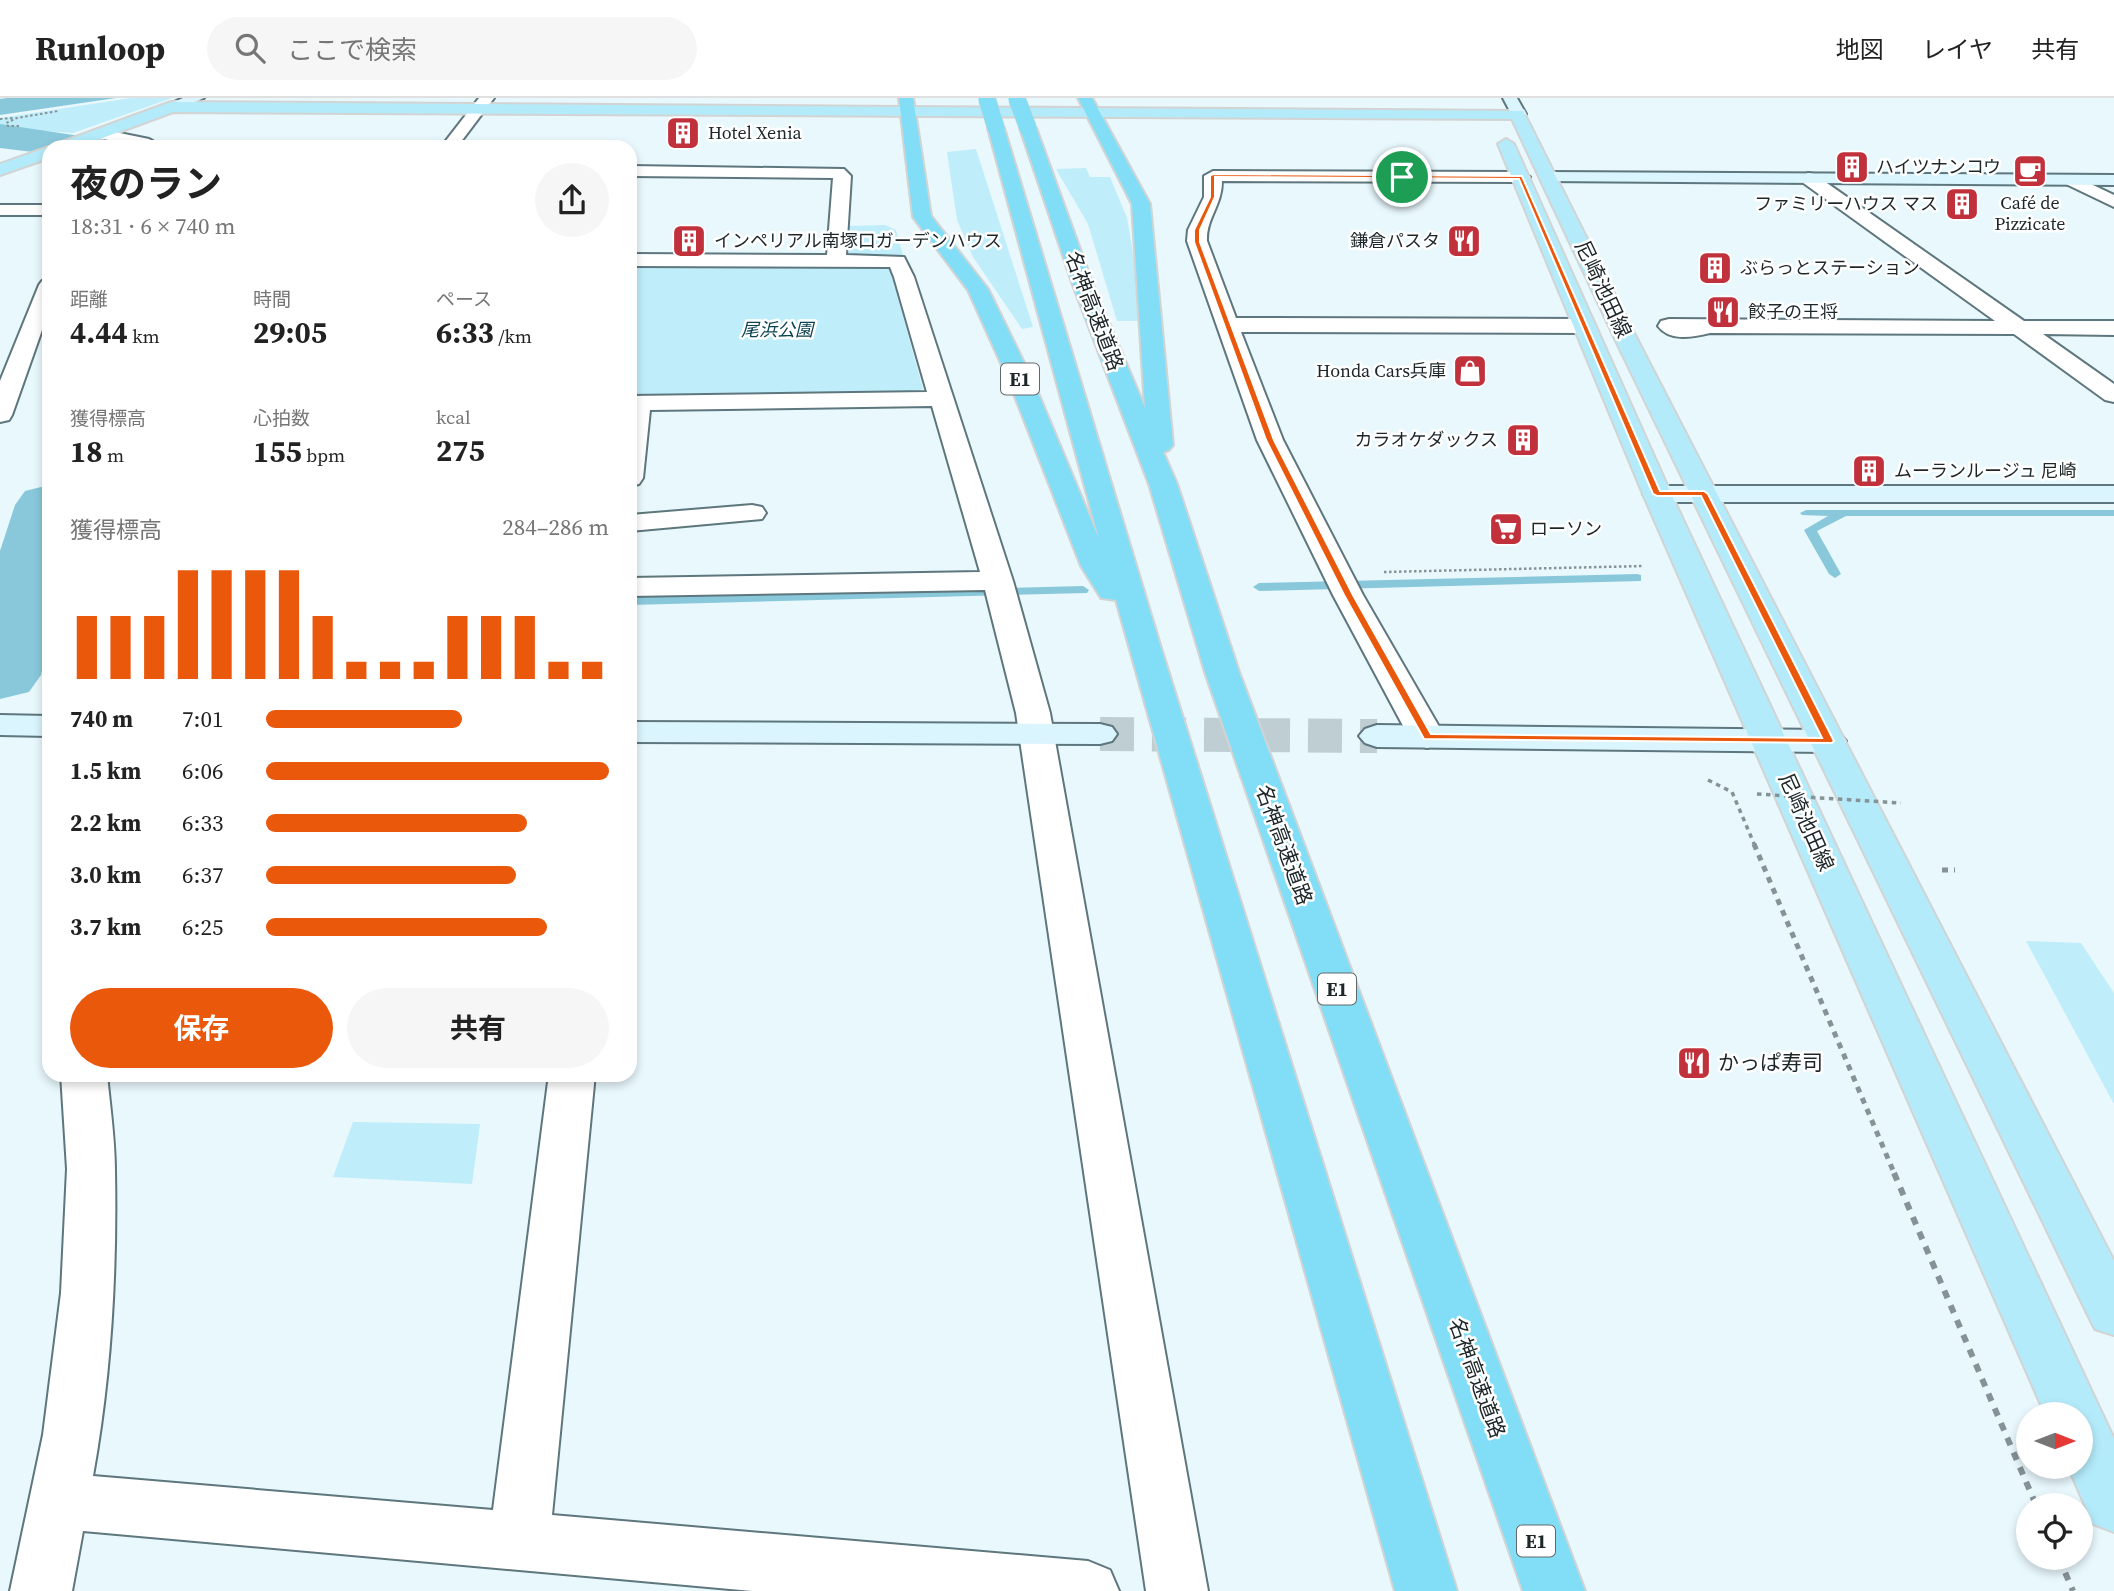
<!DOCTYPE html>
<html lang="ja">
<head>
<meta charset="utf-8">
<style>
	body { margin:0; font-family:"Source Serif 4","Noto Sans JP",serif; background:#f6f6f6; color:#222; height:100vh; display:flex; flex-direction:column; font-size:26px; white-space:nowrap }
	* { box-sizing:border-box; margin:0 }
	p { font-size:23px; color:#767676 }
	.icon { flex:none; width:38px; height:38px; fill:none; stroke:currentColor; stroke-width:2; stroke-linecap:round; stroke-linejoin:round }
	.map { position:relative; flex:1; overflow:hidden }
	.panel { position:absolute; left:42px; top:42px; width:595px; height:942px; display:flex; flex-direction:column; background:#fff; border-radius:21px; box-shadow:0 4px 10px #0003 }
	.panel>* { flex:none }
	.needle { width:46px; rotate:90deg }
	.tools { position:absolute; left:2016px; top:1304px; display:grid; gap:14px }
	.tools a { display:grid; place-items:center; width:77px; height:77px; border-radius:50%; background:#fff; box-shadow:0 4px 10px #0003; font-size:35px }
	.pin { position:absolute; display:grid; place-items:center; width:60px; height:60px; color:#fff; margin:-30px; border:4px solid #fff; border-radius:50%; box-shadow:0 2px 7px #0007 }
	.round { display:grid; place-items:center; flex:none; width:74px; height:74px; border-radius:37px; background:#f6f6f6 }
	.overview { display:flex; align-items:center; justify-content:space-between; height:119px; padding:0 28px }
	h1 { font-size:38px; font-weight:700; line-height:52px }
	.metrics { display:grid; grid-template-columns:repeat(3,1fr); gap:10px; height:119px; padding:7px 28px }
	.metrics div { display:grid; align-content:center }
	.metrics b { font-size:30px; font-weight:700 }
	.metrics small { font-size:19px; font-weight:400 }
	.metrics p { font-size:19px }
	.chart { height:196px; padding:14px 28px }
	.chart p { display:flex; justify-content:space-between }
	.chart svg { width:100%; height:126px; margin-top:7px; stroke:#ea580c; stroke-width:6 }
	.button { display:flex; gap:14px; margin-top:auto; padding:14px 28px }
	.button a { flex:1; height:80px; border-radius:42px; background:#ea580c; color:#fff; font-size:28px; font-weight:700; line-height:80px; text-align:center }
	.button a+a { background:#f6f6f6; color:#222 }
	ul { padding:0 28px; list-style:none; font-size:23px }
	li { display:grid; grid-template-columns:112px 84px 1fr; align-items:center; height:52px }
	li i { height:18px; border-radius:9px; background:#ea580c }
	header { display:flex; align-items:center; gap:42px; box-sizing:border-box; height:98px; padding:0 35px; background:#fff; border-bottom:2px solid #e0e0e0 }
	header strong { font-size:33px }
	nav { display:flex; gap:38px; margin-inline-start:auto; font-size:24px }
	.search { width:490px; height:63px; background:#f6f6f6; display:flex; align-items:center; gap:18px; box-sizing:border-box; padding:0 24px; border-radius:38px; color:#767676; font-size:26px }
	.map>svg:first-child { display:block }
	.green { fill:#bfedfa }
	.water { fill:#89c8da }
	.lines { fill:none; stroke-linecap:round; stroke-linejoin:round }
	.stream { fill:#89c8da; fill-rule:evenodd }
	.river { fill:#89c8da; fill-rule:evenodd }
	.secondary-tunnel { stroke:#bfced3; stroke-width:34; stroke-dasharray:34 18; stroke-linecap:butt }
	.street-casing { stroke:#5e767d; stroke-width:4 }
	.secondary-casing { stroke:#5e767d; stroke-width:4 }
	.primary-casing { stroke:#d2d4d4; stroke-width:4 }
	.highway-casing { stroke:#d2d4d4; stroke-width:4 }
	.path-far4 { stroke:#859296; stroke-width:2; stroke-dasharray:2.5 2.5; stroke-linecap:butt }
	.path-far3 { stroke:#859296; stroke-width:2.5; stroke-dasharray:2.5 2.5; stroke-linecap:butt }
	.path-far2 { stroke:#859296; stroke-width:3.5; stroke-dasharray:4.5 4.5; stroke-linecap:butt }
	.path-far1 { stroke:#859296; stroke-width:5; stroke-dasharray:6 6; stroke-linecap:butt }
	.path { stroke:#859296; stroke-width:6; stroke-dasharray:8 8; stroke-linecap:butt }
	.street { fill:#fff; fill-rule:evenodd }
	.secondary { fill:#daf5fd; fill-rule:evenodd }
	.primary { fill:#b4ebfa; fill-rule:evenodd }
	.highway { fill:#82def7; fill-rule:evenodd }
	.highway-bridge-casing { stroke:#d2d4d4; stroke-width:18; stroke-linecap:butt }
	.path-bridge { stroke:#859296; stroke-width:3.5; stroke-dasharray:4.5 4.5; stroke-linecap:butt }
	.highway-bridge { stroke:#82def7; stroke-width:17 }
	.route { fill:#ea580c; stroke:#fff; stroke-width:2; fill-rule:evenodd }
	.labels { text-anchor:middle; stroke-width:5; stroke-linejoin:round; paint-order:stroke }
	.far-poi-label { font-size:18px; fill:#1d272a; stroke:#fff; text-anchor:start }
	.far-park-label { font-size:18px; font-style:italic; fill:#0b4451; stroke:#fff }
	.shield { fill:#fff; stroke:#61686a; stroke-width:2 }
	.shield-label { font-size:19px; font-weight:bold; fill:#1d272a }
	.street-label { font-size:21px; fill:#1d272a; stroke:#fff }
	.poi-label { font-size:21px; fill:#1d272a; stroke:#fff; text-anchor:start }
</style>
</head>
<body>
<header>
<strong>Runloop</strong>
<div class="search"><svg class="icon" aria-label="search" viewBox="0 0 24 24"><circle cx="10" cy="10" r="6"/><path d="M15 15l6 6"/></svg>ここで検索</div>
<nav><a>地図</a><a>レイヤ</a><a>共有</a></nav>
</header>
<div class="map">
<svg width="2114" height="1493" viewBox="0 0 2114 1493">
	<rect width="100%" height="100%" fill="#e8f8fd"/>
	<g class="green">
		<path d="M 131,0 L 172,0 L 73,35 L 0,30 L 0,20 Z"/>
		<path d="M 976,51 L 1033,229 L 1022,231 L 973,159 L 957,122 L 947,54 Z"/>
		<path d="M 1086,70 L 1090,79 L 1110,79 L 1127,120 L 1138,185 L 1141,223 L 1117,223 L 1088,126 L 1056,71 Z"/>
		<path d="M 885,127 L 896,132 L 904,161 L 857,160 L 847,157 L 847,128 Z"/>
		<path d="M 630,166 L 889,168 L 923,291 L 904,297 L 630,298 Z"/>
		<path d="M 2026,843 L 2081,845 L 2114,895 L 2114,1006 Z"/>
		<path d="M 353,1024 L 480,1026 L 472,1086 L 333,1079 Z"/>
	</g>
	<path class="water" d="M 7,0 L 116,0 L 0,17 L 0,1 Z"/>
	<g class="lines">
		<g class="stream">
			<path d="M 1806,412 L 2114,412 L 2114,418 L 1846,418 L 1817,433 L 1841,476 L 1835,480 L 1829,476 L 1804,432 L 1828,418 L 1802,417 L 1800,415 Z"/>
			<path d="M 1637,476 L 1641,477 L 1641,483 L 1259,493 L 1253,489 L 1259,485 Z"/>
			<path d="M 1083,488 L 1089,492 L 1087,495 L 630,507 L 630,499 Z"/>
			<path d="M 49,504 L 49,512 L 19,513 L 13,509 L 19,505 Z"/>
		</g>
		<g class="river">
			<path d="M 0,26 L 100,41 L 106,49 L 49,49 L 49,56 L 0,50 Z"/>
			<path d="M 49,387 L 49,543 L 41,577 L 29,594 L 0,601 L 0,453 L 15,407 L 25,393 Z"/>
		</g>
		<path class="secondary-tunnel" d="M 1100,636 L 1377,638"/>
		<g class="street-casing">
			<g id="street">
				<path d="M 479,0 L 494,0 L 457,49 L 441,49 Z"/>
				<path d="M 100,31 L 149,41 L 163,49 L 141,49 L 94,39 L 92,36 L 94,33 Z"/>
				<path d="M 630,68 L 844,71 L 851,78 L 846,157 L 904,159 L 914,179 L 1013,483 L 1050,615 L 1208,1493 L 1146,1493 L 1016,615 L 985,492 L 630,498 L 630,480 L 980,474 L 932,308 L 650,312 L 643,380 L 639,386 L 630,388 L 630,298 L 927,294 L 894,179 L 890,169 L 630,168 L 630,156 L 827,157 L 833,80 L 630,78 Z"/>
				<path d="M 1213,73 L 1521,74 L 1530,79 L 1521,84 L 1222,83 C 1222,108 1206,120 1207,143 L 1236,220 L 1584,221 L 1592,223 L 1595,228 L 1592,233 L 1584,235 L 1241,234 L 1283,342 L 1363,497 L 1445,639 L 1439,646 L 1427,650 L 1415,646 L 1409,639 L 1333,497 L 1257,342 L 1187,143 L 1188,132 L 1204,99 L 1204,78 Z"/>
				<path d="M 1808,75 L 1814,76 L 2024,223 L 2114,223 L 2114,237 L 2043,236 L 2114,286 L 2114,304 L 2105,302 L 2014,236 L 1710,235 C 1693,239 1670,244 1658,228 L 1661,223 L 1669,221 L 1995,223 L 1802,84 L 1799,80 Z"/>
				<path d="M 2072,77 L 2114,97 L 2114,109 L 2066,86 L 2063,82 L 2066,78 Z"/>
				<rect x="0" y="107" width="49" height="10"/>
				<path d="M 49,181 L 49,212 L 12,317 L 9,322 L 0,324 L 0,283 L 39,187 L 42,183 Z"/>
				<path d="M 752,407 L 762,409 L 766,415 L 762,421 L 630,433 L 630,417 Z"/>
				<path d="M 61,976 L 107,976 C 110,1008 115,1041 115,1073 C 117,1174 111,1279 93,1378 L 493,1412 L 549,976 L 595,976 L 552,1417 L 1088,1463 L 1110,1472 L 1119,1493 L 752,1493 L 83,1433 L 72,1493 L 10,1493 L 43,1337 L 61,1195 L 67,1071 Z"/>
			</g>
		</g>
		<g class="secondary-casing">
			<g id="secondary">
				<path d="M 183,0 L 204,0 L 171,14 L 163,9 Z"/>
				<path d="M 1503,0 L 1517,0 L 1526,16 L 1523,19 L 1513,19 Z"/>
				<path d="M 1549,74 L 2114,77 L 2114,87 L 1543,83 L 1540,79 Z"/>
				<path d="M 1657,388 L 2114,388 L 2114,404 L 1657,404 L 1647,402 L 1643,396 L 1647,390 Z"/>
				<path d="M 0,617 L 49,618 L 49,638 L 0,637 Z"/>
				<path d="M 630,624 L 1100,626 L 1112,629 L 1117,636 L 1112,643 L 1100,646 L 630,644 Z"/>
				<path d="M 1377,627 L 1828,632 L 1840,636 L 1846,643 L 1840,650 L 1828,654 L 1377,649 L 1365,645 L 1359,638 L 1365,631 Z"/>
			</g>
		</g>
		<g class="primary-casing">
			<g id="primary">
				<path d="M 171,4 L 1523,13 L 1638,243 L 2114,1163 L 2114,1237 L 2095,1231 L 2087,1215 L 1616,243 L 1512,21 L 173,14 L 78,49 L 55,49 L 57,46 Z"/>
				<path d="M 1506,41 L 1514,46 L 1671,396 L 2114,1341 L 2114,1434 L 2093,1426 L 2068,1368 L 2081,1368 L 2081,1316 L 2045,1316 L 1643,396 L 1498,46 Z"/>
				<path d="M 49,49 L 49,60 L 0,77 L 0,66 Z"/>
			</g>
		</g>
		<g class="highway-casing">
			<g id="highway">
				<path d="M 899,0 L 913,0 L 931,118 L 988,191 L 1033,283 L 1099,441 L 988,30 L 996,25 L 1004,30 L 1161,550 L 1457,1493 L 1395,1493 L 1116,502 L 1101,500 L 1081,468 L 1009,283 L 968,192 L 913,119 Z"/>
				<path d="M 1078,0 L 1092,0 L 1150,106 L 1173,347 L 1169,352 L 1163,354 L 1177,386 L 1239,574 L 1585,1493 L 1523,1493 L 1205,574 L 1149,386 L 1073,187 L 1020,30 L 1022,27 L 1028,25 L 1036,30 L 1093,187 L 1145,310 L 1132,106 Z"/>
			</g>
		</g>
		<g class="path-far4">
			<path d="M 0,21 L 13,20"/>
			<path d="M 19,28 L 8,28 L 6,25 L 17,20 L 58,13"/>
		</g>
		<path class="path-far3" d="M 1384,474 L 1644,468"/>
		<path class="path-far2" d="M 1708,682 L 1732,694 L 1755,748"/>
		<g class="path-far1">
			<path d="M 1754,746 L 1895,1077"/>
			<path d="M 1942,772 L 1955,772"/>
		</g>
		<g class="path">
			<path d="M 1894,1075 L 2036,1407"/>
			<path d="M 2059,1460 L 2073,1493"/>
		</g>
		<use href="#street" class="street"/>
		<use href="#secondary" class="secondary"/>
		<use href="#primary" class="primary"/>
		<use href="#highway" class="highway"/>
		<g class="highway-bridge-casing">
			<g id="highway-bridge">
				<path d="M 987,1 L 996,30"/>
				<path d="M 1017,1 L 1028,30"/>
			</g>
		</g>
		<path class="path-bridge" d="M 1757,696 L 1901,705"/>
		<use href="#highway-bridge" class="highway-bridge"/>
	</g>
	<path class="route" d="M 1213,76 L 1522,78 L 1660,393 L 1704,393 L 1708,396 L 1834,643 L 1832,645 L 1424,641 L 1344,497 L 1266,342 L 1194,144 L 1194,132 L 1210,99 L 1210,78 ZM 1215,79 L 1519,81 L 1653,396 L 1657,398 L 1701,398 L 1822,640 L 1431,636 L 1353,497 L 1274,342 L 1200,144 L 1200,132 L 1215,99 Z"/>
	<defs>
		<g id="building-square" transform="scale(1.75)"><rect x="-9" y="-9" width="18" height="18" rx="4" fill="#c1313c" stroke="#fff"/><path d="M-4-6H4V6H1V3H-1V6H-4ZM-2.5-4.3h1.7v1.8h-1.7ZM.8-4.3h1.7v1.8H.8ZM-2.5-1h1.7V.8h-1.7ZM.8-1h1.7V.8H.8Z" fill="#fff"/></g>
		<g id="cafe-square" transform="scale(1.75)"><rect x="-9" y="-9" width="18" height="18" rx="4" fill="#c1313c" stroke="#fff"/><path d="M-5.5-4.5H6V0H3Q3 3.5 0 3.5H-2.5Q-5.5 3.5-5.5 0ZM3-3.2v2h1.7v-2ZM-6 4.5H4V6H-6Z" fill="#fff"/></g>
		<g id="restaurant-square" transform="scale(1.75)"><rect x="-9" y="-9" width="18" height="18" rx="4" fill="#c1313c" stroke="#fff"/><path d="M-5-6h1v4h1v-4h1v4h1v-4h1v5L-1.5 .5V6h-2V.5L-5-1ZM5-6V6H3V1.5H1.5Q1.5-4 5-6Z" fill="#fff"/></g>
		<g id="shop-square" transform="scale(1.75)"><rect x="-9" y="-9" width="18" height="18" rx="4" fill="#c1313c" stroke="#fff"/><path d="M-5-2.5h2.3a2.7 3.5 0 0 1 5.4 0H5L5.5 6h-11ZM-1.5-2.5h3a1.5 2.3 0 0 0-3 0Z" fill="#fff"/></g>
		<g id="supermarket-square" transform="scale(1.75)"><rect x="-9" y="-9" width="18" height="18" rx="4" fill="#c1313c" stroke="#fff"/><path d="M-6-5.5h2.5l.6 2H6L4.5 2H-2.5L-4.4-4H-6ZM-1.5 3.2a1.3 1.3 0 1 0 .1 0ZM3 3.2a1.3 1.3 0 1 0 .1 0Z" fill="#fff"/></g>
	</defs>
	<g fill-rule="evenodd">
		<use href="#building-square" x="683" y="35"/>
		<use href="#building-square" x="1852" y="69"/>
		<use href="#cafe-square" x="2030" y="73"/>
		<use href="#building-square" x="1962" y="106"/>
		<use href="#building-square" x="689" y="143"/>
		<use href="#restaurant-square" x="1464" y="143"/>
		<use href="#building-square" x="1715" y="170"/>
		<use href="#restaurant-square" x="1723" y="214"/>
		<use href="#shop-square" x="1470" y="273"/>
		<use href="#building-square" x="1523" y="342"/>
		<use href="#building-square" x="1869" y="373"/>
		<use href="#supermarket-square" x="1506" y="431"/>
		<use href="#restaurant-square" x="1694" y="965"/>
	</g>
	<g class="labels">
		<g class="far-poi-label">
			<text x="708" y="41">Hotel Xenia</text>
			<text x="1876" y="75">ハイツナンコウ</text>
			<text x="2030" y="111" text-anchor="middle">Café de<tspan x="2030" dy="21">Pizzicate</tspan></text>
			<text x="1938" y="112" text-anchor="end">ファミリーハウス マス</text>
			<text x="714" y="149">インペリアル南塚口ガーデンハウス</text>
			<text x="1440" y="149" text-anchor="end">鎌倉パスタ</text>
			<text x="1740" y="176">ぶらっとステーション</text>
			<text x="1748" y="220">餃子の王将</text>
			<text x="1446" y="279" text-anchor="end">Honda Cars兵庫</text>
			<text x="1498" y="348" text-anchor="end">カラオケダックス</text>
			<text x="1894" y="379">ムーランルージュ 尼崎</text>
			<text x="1530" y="437">ローソン</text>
		</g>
		<g class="far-park-label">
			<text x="777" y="238">尾浜公園</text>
		</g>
		<g class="shield">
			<rect x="1001" y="265.5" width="38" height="31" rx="5"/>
			<rect x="1318" y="875.5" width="38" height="31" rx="5"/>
			<rect x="1517" y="1427.5" width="38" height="31" rx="5"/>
		</g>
		<g class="shield-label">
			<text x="1020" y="288">E1</text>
			<text x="1337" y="898">E1</text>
			<text x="1536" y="1450">E1</text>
		</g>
		<g class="street-label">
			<text transform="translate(1603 191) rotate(65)" y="7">尼崎池田線</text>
			<text transform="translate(1094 213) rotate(69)" y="7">名神高速道路</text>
			<text transform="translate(1806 724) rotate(66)" y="7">尼崎池田線</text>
			<text transform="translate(1284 747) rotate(70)" y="7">名神高速道路</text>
			<text transform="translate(1477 1280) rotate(70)" y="7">名神高速道路</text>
		</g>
		<g class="poi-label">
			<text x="1718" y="972">かっぱ寿司</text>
		</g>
	</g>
</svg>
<div class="tools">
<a><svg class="needle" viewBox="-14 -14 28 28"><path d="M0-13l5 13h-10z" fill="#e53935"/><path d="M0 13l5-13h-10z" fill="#767676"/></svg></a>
<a><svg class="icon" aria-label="locate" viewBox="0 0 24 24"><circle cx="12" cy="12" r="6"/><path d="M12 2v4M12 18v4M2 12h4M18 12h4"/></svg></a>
</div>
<div class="pin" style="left:1402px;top:79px;background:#1e9e55"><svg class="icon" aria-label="arrive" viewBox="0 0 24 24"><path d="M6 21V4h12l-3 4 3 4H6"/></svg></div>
<section class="panel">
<div class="overview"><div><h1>夜のラン</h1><p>18:31 · 6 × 740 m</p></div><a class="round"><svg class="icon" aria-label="share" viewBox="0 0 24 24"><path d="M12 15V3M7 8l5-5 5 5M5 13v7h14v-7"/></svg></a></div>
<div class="metrics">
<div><p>距離</p><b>4.44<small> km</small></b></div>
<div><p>時間</p><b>29:05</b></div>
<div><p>ペース</p><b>6:33<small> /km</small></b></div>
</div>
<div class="metrics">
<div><p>獲得標高</p><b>18<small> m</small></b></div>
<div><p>心拍数</p><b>155<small> bpm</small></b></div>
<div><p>kcal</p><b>275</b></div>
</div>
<div class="chart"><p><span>獲得標高</span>284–286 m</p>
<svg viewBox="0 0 160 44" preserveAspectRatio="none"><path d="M5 44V22M15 44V22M25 44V22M35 44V6M45 44V6M55 44V6M65 44V6M75 44V22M85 44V38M95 44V38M105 44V38M115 44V22M125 44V22M135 44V22M145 44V38M155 44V38"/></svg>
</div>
<ul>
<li><b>740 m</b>7:01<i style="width:57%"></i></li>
<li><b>1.5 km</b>6:06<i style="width:100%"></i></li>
<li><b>2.2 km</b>6:33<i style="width:76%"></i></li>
<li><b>3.0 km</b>6:37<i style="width:73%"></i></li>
<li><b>3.7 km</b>6:25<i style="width:82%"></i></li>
</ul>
<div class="button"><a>保存</a><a>共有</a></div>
</section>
</div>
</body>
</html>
